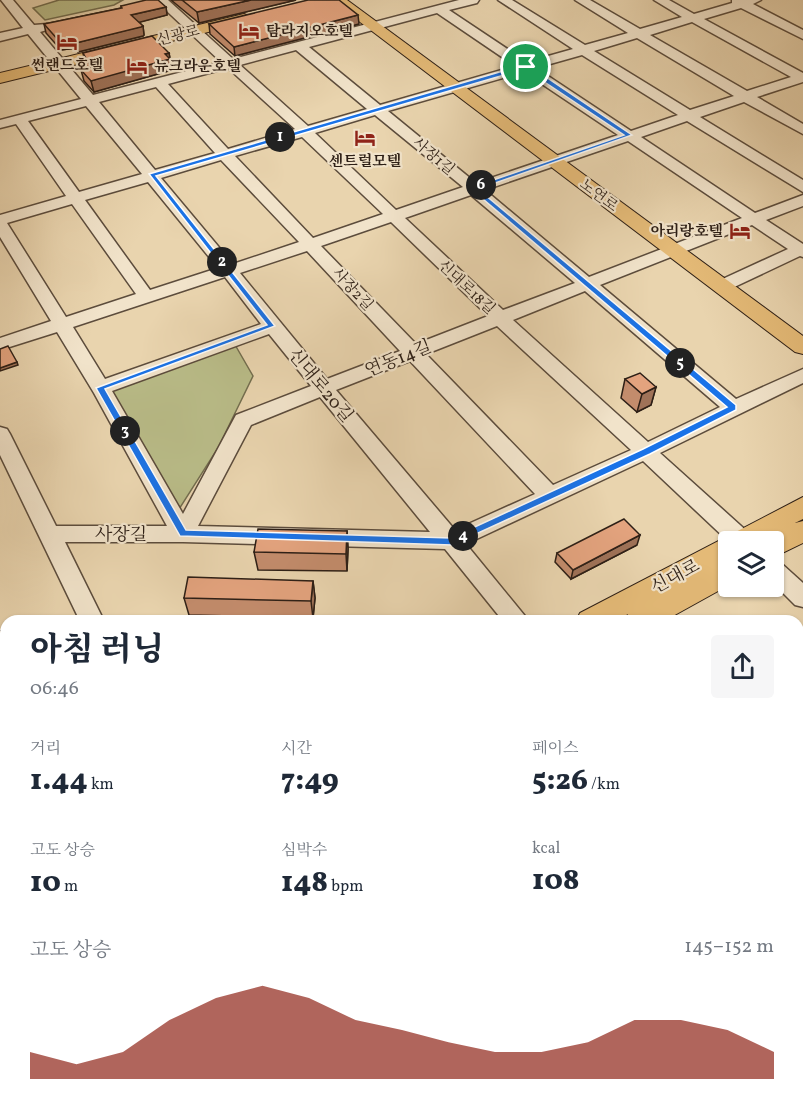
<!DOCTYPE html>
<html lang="ko">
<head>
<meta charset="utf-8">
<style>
	body { margin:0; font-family:Vollkorn,"Noto Serif KR",serif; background:#f6f6f7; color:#1f2937; height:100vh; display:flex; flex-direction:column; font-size:22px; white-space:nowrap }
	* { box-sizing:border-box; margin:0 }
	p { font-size:20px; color:#747a83 }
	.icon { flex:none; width:33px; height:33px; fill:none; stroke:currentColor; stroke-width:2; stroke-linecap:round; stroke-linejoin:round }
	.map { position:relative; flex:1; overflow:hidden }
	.details { position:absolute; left:0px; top:615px; width:804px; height:488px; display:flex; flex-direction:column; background:#fff; border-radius:18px 18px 0 0; box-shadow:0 2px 4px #0004 }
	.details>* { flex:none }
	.fabs { position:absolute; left:718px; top:531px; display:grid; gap:12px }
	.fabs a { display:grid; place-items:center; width:66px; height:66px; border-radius:6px; background:#fff; box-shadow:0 2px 4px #0004; font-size:30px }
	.pin { position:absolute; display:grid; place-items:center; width:51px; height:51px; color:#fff; margin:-26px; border:3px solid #fff; border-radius:50%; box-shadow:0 2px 6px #0007 }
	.km { position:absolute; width:30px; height:30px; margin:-15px; border-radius:50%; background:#222; color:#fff; font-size:16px; line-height:30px; text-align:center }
	.round { display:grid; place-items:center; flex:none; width:63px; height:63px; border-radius:6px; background:#f6f6f7 }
	.overview { display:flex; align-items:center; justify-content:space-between; height:102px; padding:0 30px }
	h1 { font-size:33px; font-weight:800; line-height:45px }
	.metrics { display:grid; grid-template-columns:repeat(3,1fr); gap:9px; height:102px; padding:6px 30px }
	.metrics div { display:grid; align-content:center }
	.metrics b { font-size:30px; font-weight:800 }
	.metrics small { font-size:16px; font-weight:400 }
	.metrics p { font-size:16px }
	.chart { height:168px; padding:12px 30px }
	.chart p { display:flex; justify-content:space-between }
	.chart svg { width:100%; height:108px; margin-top:6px; fill:#8f2418; opacity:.7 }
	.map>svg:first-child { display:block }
	.green { fill:#b9bc88; stroke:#736e4f; stroke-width:1.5 }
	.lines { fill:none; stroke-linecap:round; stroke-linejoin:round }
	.minor-casing { stroke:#5c4c3c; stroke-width:3 }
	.major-casing { stroke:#2d1f16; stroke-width:2 }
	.minor { fill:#f1e3ca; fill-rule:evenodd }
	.major { fill:#e4ba77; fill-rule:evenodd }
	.wall { fill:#c38c6c; stroke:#2d1f16; stroke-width:1.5 }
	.shaded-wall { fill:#9f7258; stroke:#2d1f16; stroke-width:1.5 }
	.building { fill:#e3a37e; stroke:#2d1f16; stroke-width:1.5 }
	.route { fill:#1a73e8; stroke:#fff; stroke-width:1.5; fill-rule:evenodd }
	.labels { text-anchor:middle; stroke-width:4.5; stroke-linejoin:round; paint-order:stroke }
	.far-poi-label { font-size:15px; font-weight:bold; fill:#2d1f16; stroke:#f1e3ca; text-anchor:start }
	.far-street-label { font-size:15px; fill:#2d1f16; stroke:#f1e3ca }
	.street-label { font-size:18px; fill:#2d1f16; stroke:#f1e3ca }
</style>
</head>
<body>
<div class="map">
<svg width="803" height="1102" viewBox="0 0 803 1102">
	<rect width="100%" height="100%" fill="#e9d4ae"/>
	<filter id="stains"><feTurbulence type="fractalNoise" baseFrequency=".00333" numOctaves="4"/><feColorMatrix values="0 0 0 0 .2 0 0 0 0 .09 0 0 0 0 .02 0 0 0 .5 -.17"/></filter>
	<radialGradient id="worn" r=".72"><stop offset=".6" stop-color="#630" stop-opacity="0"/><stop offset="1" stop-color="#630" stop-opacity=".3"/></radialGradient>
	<g class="green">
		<path d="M 59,0 L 123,0 L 114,5 L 45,20 L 33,8 Z"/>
		<path d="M 234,343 L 253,376 L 218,448 L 174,517 L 103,391 Z"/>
		<path d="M 2,659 L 6,659 L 6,737 L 0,723 L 0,662 Z"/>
	</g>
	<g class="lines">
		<g class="minor-casing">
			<g id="minor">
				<path d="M 1,0 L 13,0 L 34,25 L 47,24 L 49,27 L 47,30 L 40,32 L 93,95 L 221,62 L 155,0 L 168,0 L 233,59 L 459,0 L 479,0 L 477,3 L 449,10 L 527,62 L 573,49 L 498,0 L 512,0 L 585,45 L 628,33 L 575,0 L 590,0 L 640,29 L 682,17 L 654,0 L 669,0 L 694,14 L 732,3 L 732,0 L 761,0 L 753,4 L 803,30 L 803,39 L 741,8 L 704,19 L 803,73 L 803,82 L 757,97 L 803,124 L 803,134 L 744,102 L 700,117 L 803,180 L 803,192 L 687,121 L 641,137 L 755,213 L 803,195 L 803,206 L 766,220 L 803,244 L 803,257 L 800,256 L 728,290 L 716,290 L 713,286 L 716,282 L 788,249 L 752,225 L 600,285 L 736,399 L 803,369 L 803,383 L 660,453 L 750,534 L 752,542 L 729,542 L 643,461 L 466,544 L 529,621 L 503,621 L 445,549 L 183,542 L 65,542 L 104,621 L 80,621 L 0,455 L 0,427 L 7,429 L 10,434 L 56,526 L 167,526 L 94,393 L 57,332 L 0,350 L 0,338 L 51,321 L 0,237 L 0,215 L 66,196 L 16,124 L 0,128 L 0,120 L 81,99 L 28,34 L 0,41 L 0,33 L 23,28 ZM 437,13 L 515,66 L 380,105 L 309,47 ZM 692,22 L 791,77 L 747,91 L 650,35 ZM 637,38 L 734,96 L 690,110 L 594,51 ZM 296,50 L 367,109 L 308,126 L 240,65 ZM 582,55 L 678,115 L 631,131 L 536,68 ZM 228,68 L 295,129 L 228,149 L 168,84 ZM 524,72 L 618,135 L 476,183 L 388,111 ZM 156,87 L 215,153 L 155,170 L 99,102 ZM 86,106 L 142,174 L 79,192 L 28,121 ZM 375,115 L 463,187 L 396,210 L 315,133 ZM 302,137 L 383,214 L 313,238 L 235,156 ZM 628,141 L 742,218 L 589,277 L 485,190 ZM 221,160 L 299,242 L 233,264 L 161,178 ZM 148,182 L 218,268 L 150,290 L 85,200 ZM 471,195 L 575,283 L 503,310 L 405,218 ZM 72,204 L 136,294 L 66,317 L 7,223 ZM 391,222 L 488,316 L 416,344 L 321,246 ZM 307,251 L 400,351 L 327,379 L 240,273 ZM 225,277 L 261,324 L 105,379 L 73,327 ZM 585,291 L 720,407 L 648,442 L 513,320 ZM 497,326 L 631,450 L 553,485 L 426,354 ZM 269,334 L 311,386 L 236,415 L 183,514 L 112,391 ZM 410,361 L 535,494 L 455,530 L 336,390 ZM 320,397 L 430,532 L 198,526 L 251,425 Z"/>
				<path d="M 774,561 L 782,564 L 803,583 L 803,607 L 795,605 L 774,584 Z"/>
				<path d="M 803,717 L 803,742 L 798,744 L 798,719 Z"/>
				<path d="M 798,746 L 803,748 L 803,776 L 798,774 Z"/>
				<path d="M 798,945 L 803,947 L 803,981 L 798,979 Z"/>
				<path d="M 319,1096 L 352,1096 L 354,1102 L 321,1102 Z"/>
			</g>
		</g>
		<g class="major-casing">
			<g id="major">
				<path d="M 331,0 L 347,0 L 803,336 L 803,354 L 795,352 Z"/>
				<path d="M 244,14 L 249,16 L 252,19 L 249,22 L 0,83 L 0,73 Z"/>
				<path d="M 803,497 L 803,519 L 795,523 L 803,521 L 803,543 L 774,557 L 774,542 L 729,542 L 729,560 L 721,564 L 729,561 L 729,585 L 664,621 L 625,621 L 628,614 L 615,621 L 576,621 L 580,613 Z"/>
				<rect x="0" y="631" width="6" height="24"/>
				<path d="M 0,798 L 6,801 L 6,842 L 0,839 Z"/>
				<path d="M 6,1049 L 6,1091 L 0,1093 L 0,1051 Z"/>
				<path d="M 105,1096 L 144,1096 L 146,1102 L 106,1102 Z"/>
			</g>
		</g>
		<use href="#minor" class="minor"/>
		<use href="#major" class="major"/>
	</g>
	<g class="wall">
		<path d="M 171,0 L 296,0 L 199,23 Z"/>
		<path d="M 121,6 L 166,7 L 167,15 L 139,22 L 143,26 L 144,35 L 143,36 L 78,52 L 76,48 L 61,50 L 46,33 L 44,24 L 121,8 Z"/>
		<path d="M 209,24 L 359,24 L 235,56 L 210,34 Z"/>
		<path d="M 83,53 L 169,53 L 172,70 L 94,92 L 84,81 L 81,70 L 88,68 L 85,64 Z"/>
		<path d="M 625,379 L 656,387 L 651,405 L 637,412 L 621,398 Z"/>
		<path d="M 347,531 L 348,549 L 347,571 L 258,570 L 254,552 Z"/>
		<path d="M 637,545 L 571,579 L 555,562 L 557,553 Z"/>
		<path d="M 313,581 L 315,598 L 313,618 L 189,615 L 184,598 Z"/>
	</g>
	<g class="shaded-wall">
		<path d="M 251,0 L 296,0 L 199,23 L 197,12 Z"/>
		<path d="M 166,7 L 167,15 L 133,24 L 131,15 Z"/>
		<path d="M 358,15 L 359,24 L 235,56 L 234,47 Z"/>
		<path d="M 143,26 L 144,35 L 143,36 L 78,52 L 76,43 Z"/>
		<path d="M 74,39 L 76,48 L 61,50 L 59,41 Z"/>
		<path d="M 169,53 L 172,70 L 94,92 L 91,81 Z"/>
		<path d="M 17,362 L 18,365 L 0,371 L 0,368 Z"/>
		<path d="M 656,387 L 651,405 L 637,412 L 642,394 Z"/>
		<path d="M 347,531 L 348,549 L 347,571 L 346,554 Z"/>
		<path d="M 640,535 L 637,545 L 571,579 L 573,570 Z"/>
		<path d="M 313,581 L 315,598 L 313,618 L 311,601 Z"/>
	</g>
	<g class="building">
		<path d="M 146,0 L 158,0 L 166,7 L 131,15 L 143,26 L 141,27 L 76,43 L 74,39 L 59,41 L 44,24 L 122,8 L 121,6 Z"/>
		<path d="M 182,0 L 251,0 L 197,12 Z"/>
		<path d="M 308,0 L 339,0 L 358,15 L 234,47 L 209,24 Z"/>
		<path d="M 152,36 L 169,53 L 165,54 L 170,59 L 91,81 L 81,70 L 91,67 L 83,53 Z"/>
		<path d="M 8,346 L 17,362 L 0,368 L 0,349 Z"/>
		<path d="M 640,373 L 656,387 L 642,394 L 625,379 Z"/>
		<path d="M 624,519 L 640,535 L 573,570 L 557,553 Z"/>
		<path d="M 258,529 L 347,531 L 346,554 L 254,552 Z"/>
		<path d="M 188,577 L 313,581 L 311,601 L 184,598 Z"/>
	</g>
	<path class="route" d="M 524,65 L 528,65 L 632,135 L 478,189 L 736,405 L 736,410 L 650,454 L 452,545 L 180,536 L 96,388 L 267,325 L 149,174 ZM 525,69 L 624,135 L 470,188 L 727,407 L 643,449 L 451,538 L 186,530 L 105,389 L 275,326 L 156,176 Z"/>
	<defs>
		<g id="hotel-bare" transform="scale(1.62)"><path d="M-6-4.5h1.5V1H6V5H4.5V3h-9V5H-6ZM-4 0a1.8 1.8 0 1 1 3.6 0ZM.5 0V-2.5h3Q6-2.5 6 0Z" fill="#8f2418" stroke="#f1e3ca" stroke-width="2.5" paint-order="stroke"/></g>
	</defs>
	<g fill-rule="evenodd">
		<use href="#hotel-bare" x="249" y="31"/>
		<use href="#hotel-bare" x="67" y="42"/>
		<use href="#hotel-bare" x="137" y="66"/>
		<use href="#hotel-bare" x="365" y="138"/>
		<use href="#hotel-bare" x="740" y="231"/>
	</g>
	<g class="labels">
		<g class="far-poi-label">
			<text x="266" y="36">탐라지오호텔</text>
			<text x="67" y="70" text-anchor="middle">썬랜드호텔</text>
			<text x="154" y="71">뉴크라운호텔</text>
			<text x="365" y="166" text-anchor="middle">센트럴모텔</text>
			<text x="723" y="236" text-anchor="end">아리랑호텔</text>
		</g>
		<g class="far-street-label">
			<text transform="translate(178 35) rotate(-14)" y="5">신광로</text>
			<text transform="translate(434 156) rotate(40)" y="5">사장1길</text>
			<text transform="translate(599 195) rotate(37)" y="5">노연로</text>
			<text transform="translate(467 287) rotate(43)" y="5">신대로18길</text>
			<text transform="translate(353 289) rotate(47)" y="5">사장2길</text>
		</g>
		<g class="street-label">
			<text transform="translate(398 358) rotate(-22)" y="6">연동14길</text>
			<text transform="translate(321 385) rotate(50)" y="6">신대로20길</text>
			<text x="121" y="540">사장길</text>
			<text transform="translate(675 576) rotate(-28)" y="6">신대로</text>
		</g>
	</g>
	<rect width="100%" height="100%" filter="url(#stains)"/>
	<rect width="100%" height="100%" fill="url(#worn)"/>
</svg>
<div class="fabs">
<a><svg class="icon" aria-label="layers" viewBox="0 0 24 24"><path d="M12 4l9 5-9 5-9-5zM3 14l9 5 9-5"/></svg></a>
</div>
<div class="pin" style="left:526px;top:67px;background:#1e9e55"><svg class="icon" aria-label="arrive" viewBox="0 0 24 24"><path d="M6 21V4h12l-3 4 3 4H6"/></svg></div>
<b class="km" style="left:280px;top:137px">1</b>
<b class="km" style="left:222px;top:262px">2</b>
<b class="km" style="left:125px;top:431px">3</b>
<b class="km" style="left:463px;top:536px">4</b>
<b class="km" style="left:680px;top:363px">5</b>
<b class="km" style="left:481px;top:185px">6</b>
<section class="details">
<div class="overview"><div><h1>아침 러닝</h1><p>06:46</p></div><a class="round"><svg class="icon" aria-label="share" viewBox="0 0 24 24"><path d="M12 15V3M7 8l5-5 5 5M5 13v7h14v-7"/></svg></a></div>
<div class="metrics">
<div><p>거리</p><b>1.44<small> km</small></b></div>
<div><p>시간</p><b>7:49</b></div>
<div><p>페이스</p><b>5:26<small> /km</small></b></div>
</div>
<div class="metrics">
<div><p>고도 상승</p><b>10<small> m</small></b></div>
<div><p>심박수</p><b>148<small> bpm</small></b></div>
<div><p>kcal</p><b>108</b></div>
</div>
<div class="chart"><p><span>고도 상승</span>145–152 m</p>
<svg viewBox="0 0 160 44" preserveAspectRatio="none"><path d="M0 44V33L10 38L20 33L30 20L40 11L50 6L60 11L70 20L80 24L90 29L100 33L110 33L120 29L130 20L140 20L150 24L160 33V44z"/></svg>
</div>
</section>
</div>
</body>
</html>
